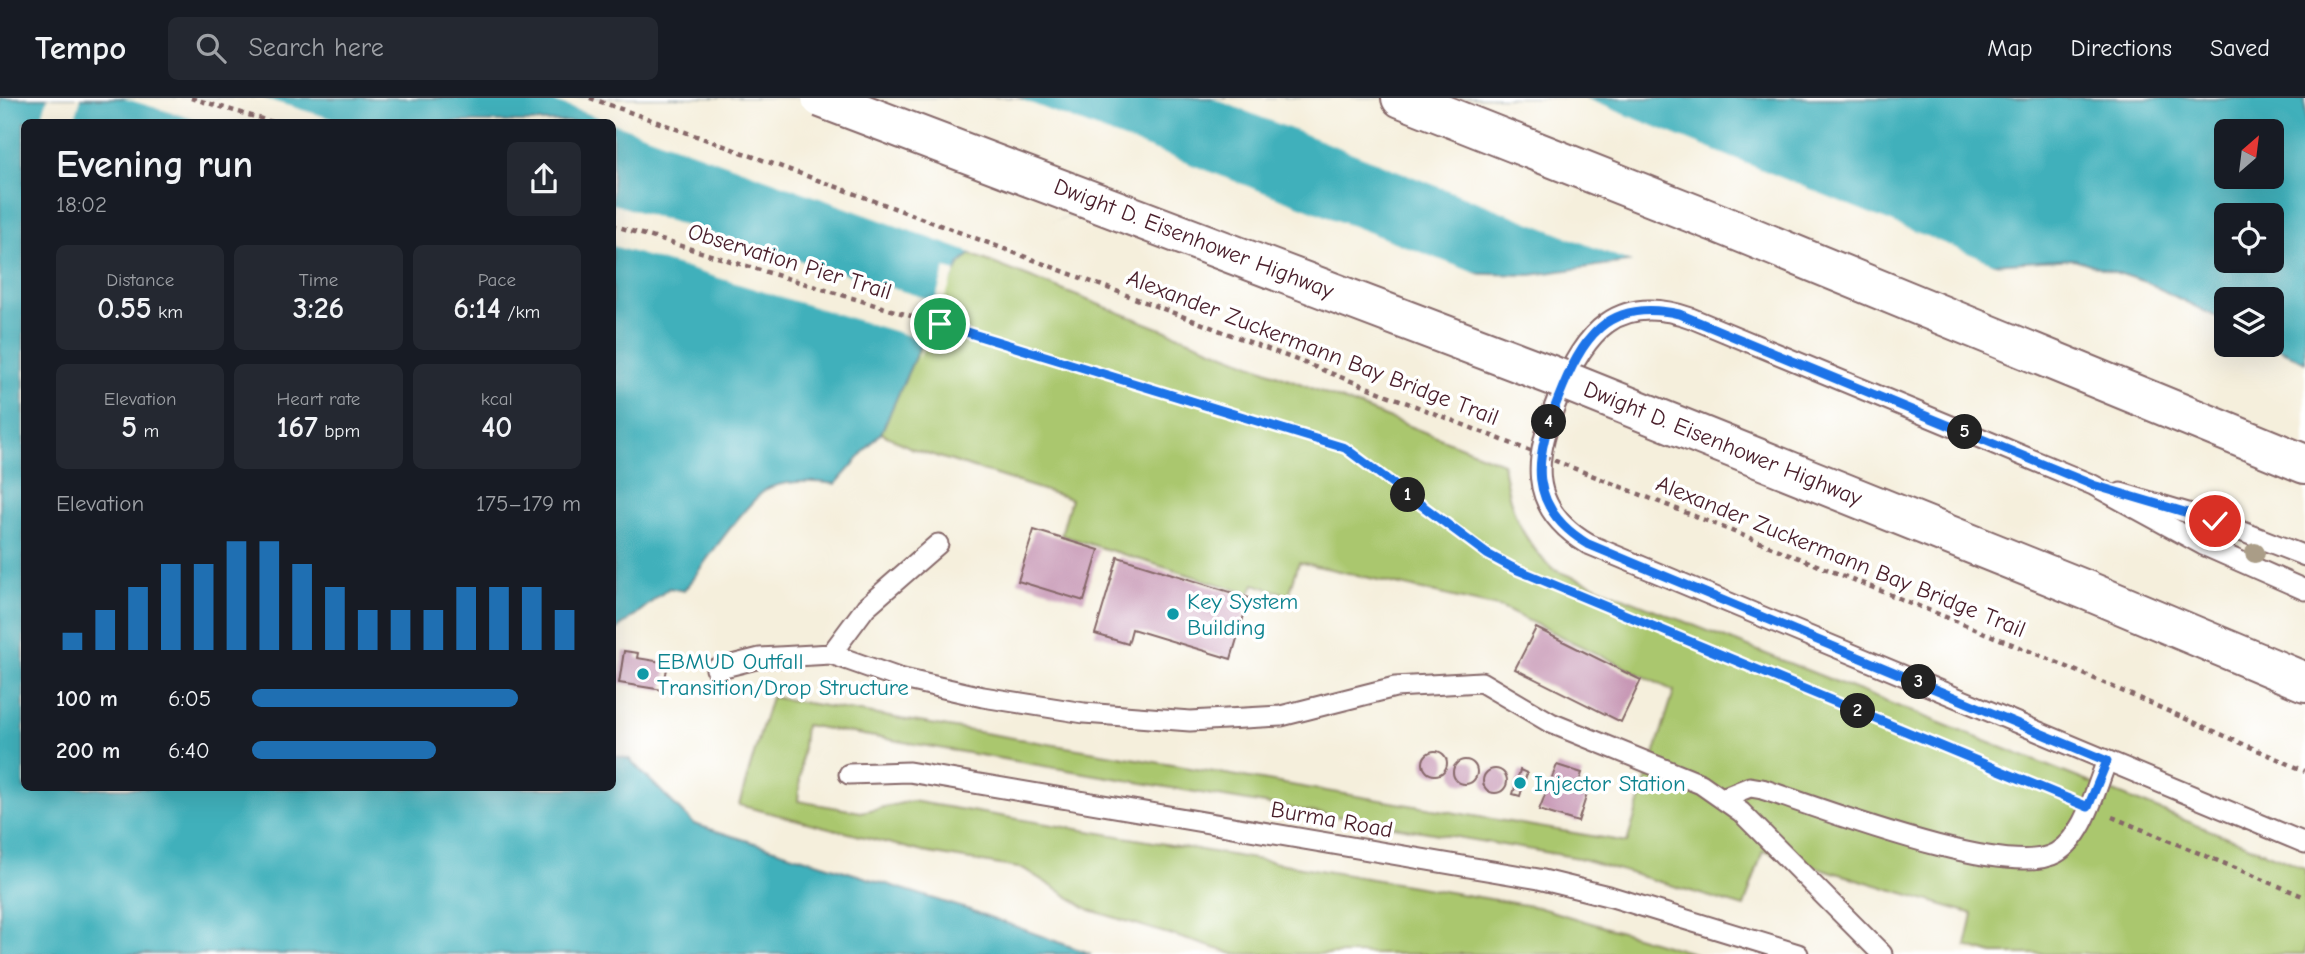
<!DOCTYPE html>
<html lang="en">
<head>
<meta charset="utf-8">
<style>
	body { margin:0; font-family:"Comic Neue",sans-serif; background:#242831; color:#f1f3f6; height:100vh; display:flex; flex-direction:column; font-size:26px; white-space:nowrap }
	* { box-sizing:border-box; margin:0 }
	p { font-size:23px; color:#9ea1a6 }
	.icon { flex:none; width:38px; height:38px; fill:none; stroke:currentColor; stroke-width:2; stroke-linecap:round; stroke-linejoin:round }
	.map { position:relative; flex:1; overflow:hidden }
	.panel { position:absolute; left:21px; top:21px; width:595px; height:672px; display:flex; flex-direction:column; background:#171b24; border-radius:10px; box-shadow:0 7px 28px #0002 }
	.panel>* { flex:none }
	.needle { width:46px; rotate:28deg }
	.tools { position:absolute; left:2214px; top:21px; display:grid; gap:14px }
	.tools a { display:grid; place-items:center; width:70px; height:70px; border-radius:10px; background:#171b24; box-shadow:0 7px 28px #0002; font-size:35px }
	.pin { position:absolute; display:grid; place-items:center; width:60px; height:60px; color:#fff; margin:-30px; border:4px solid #fff; border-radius:50%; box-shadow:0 2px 7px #0007 }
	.km { position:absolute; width:35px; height:35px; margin:-18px; border-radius:50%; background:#222; color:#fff; font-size:19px; line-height:35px; text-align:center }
	.round { display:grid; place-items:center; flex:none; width:74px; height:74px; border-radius:10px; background:#242831 }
	.overview { display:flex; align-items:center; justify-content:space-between; height:119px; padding:0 35px }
	h1 { font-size:38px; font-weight:700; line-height:52px }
	.figures { display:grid; grid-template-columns:repeat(3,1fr); gap:10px; height:119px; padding:7px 35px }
	.figures div { display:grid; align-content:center; border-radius:10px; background:#242831; text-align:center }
	.figures b { font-size:30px; font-weight:700 }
	.figures small { font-size:19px; font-weight:400 }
	.figures p { font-size:19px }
	.chart { height:196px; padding:14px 35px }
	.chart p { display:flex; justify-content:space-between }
	.chart svg { width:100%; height:126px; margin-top:7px; stroke:#1f6fb2; stroke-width:6 }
	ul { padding:0 35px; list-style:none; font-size:23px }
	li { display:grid; grid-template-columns:112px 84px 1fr; align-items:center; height:52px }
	li i { height:18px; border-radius:9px; background:#1f6fb2 }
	header { display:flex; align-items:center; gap:42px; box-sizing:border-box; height:98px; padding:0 35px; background:#171b24; border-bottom:2px solid #363941 }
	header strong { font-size:33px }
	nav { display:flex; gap:38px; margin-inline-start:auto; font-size:24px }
	.search { width:490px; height:63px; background:#242831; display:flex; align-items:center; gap:18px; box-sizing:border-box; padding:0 24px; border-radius:10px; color:#9ea1a6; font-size:26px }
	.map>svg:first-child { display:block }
	.green { fill:#aac76e; stroke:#7a734c; stroke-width:2 }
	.water { fill:#40b0bb; stroke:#456873; stroke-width:2; fill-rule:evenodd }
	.pier { fill:#f5efdc }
	.building { fill:#c798b5 }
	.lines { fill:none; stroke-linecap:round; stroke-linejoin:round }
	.service-casing { stroke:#866869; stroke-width:23 }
	.motorway-casing { stroke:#866869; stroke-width:42 }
	.path { stroke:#866869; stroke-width:4.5; stroke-dasharray:5 5; stroke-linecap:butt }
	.service { stroke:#fff; stroke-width:19 }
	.motorway { stroke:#fff; stroke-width:38 }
	.motorway-bridge-casing { stroke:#866869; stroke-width:42; stroke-linecap:butt }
	.path-bridge { stroke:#866869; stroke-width:4.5; stroke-dasharray:5 5; stroke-linecap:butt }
	.motorway-bridge { stroke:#fff; stroke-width:38 }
	.tree { fill:#aa9d87 }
	.route-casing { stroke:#fff; stroke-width:14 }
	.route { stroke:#1a73e8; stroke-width:9 }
	.culture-dot { fill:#0f9aa8; stroke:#fff; stroke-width:2.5 }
	.labels { text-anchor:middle; stroke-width:7; stroke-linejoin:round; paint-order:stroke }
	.street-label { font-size:23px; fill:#4a1f2b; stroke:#fff }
	.culture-label { font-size:23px; fill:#0d838f; stroke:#fff; text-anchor:start }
</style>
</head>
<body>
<header>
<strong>Tempo</strong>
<div class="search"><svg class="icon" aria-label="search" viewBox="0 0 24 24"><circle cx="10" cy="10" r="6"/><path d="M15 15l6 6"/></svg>Search here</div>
<nav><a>Map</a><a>Directions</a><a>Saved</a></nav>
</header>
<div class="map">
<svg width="2305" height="856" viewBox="0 0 2305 856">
	<rect width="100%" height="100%" fill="#fff"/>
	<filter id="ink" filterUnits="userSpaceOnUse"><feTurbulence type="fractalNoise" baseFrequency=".0143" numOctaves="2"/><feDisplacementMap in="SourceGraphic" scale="14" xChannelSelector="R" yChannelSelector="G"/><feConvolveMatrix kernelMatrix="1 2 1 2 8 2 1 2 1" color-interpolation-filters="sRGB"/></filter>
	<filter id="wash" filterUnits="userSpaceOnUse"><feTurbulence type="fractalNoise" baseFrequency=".00686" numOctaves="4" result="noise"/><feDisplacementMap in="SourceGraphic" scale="28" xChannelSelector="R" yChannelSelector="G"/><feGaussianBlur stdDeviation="1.57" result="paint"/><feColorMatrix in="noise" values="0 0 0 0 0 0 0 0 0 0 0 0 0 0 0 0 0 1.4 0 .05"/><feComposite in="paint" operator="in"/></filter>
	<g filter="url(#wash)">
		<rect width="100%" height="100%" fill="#f5efdc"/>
		<path class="green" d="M 970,156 L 1503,365 C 1509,410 1519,438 1552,471 L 2305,770 L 2305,856 L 1993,856 L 1966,848 L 1973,816 L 1763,753 L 1744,809 L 1579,760 L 805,627 L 798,703 L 861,714 L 912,703 L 1537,809 L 1696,856 L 1234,856 L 1090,812 L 1024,771 L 923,754 L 739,707 L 771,599 L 1627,744 L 1674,593 L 1502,510 L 1299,464 L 1289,497 L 1254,486 L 1250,496 L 1061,437 L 1071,401 L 911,350 L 881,335 L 937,209 L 959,167 Z"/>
		<path class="water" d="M 0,0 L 2305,0 L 2305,264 L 2271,247 L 2272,201 L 2226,201 L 2226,224 L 2146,184 L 2074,161 L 1925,170 L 1719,159 L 1633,163 L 1531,177 L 1447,175 L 1188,110 L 1132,103 L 1020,129 L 970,156 L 959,167 L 937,209 L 881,335 L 836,386 C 815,383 791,382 771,389 C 752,395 698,474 684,493 L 669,490 L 613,535 L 612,24 L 24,24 L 24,690 L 612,690 L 613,657 L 629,661 L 694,726 L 970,812 L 1091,856 L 0,856 ZM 2226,33 L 2272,33 L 2272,79 L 2226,79 ZM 2226,117 L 2272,117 L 2272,163 L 2226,163 Z"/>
		<g class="pier">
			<path d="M 48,0 L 81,0 L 74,24 L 41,21 Z"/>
			<path d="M 123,0 L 262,0 L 343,24 L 203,24 Z"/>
			<path d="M 544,0 L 1017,0 L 1488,180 L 1447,179 L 1366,164 L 1188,114 L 1133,107 L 1077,116 L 1021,132 L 977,157 Z"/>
			<path d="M 1212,0 L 1584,0 L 2000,168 L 1925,173 L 1719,162 L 1639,167 Z"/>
			<path d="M 613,106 L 935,203 L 945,170 L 956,173 L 917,265 L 923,242 L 613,148 Z"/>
		</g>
		<g id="blocks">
			<g class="building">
				<path d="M 1034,432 L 1099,452 L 1084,503 L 1018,483 Z"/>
				<path d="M 1118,459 L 1249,500 L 1231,561 L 1132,531 L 1128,546 L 1095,536 Z"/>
				<path d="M 1536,530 L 1641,582 L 1621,624 L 1515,571 Z"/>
				<path d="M 624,553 L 638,555 L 637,560 L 668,565 L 663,592 L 619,585 Z"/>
				<circle cx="1435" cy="665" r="12"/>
				<circle cx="1465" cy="674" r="12"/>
				<path d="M 1557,667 L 1582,675 L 1576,693 L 1587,696 L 1578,724 L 1539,712 Z"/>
				<circle cx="1495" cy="683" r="12"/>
				<path d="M 1520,672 L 1527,675 L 1520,698 L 1513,696 Z"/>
			</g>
		</g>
	</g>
	<g filter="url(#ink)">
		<use href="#blocks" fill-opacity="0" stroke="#866869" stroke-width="2"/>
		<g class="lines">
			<g class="service-casing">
				<g id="service">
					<path d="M 2121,395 L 2215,423 L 2305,458"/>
					<path d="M 2305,492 L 2203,447 L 2093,387 L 1691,220 C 1617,194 1585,234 1559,297 C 1535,357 1524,408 1588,446 L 2305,745"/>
					<path d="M 831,556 L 899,580 L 983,599 L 1084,615 L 1190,623 L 1281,618 L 1395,589 L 1481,584 L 1551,625 L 1701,686 L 1741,714 L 1882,856"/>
					<path d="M 716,571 L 760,560 L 831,556 L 866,509 L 938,446"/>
					<path d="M 849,676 L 909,674 L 1539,781 L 1612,799 L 1798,856"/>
					<path d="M 1722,700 L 1750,689 L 1762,691 C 1817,709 2008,783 2056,755 C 2085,738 2095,691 2107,663"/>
				</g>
			</g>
			<g class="motorway-casing">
				<g id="motorway">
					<path d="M 1401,0 L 1720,126 L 2305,366"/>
					<path d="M 2086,492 L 2305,584"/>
				</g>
			</g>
			<g class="path">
				<path d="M 191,0 L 272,24"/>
				<path d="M 612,127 L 1345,350 L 1487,456 L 1513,470 L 2065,699"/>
				<path d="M 2056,564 L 2305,673"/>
				<path d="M 2112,719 L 2305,799"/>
			</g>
			<use href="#service" class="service"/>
			<use href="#motorway" class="motorway"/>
			<g class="motorway-bridge-casing">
				<path id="motorway-bridge" d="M 821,0 L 1551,277 L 2086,492"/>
			</g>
			<path class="path-bridge" d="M 590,0 C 1083,175 1571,366 2056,564"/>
			<use href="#motorway-bridge" class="motorway-bridge"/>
		</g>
		<circle class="tree" cx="2255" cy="455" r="10"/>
	</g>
	<g class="lines" filter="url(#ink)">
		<g class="route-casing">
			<path id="route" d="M 940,226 L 1345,350 L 1487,456 L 1513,470 L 2088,709 L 2107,663 L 1588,446 C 1526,409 1534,359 1558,301 C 1582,240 1606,200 1679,216 L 2093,387 L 2215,423"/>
		</g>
		<use href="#route" class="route"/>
	</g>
	<g class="culture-dot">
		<circle cx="1173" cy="516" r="7"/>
		<circle cx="643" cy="576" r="7"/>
		<circle cx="1520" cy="685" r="7"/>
	</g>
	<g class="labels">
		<g class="street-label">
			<text transform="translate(1194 140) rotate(21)" y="8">Dwight D. Eisenhower Highway</text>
			<text transform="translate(790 163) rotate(17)" y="8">Observation Pier Trail</text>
			<text transform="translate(1313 249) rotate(21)" y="8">Alexander Zuckermann Bay Bridge Trail</text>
			<text transform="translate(1723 345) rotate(22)" y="8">Dwight D. Eisenhower Highway</text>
			<text transform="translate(1841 458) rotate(22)" y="8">Alexander Zuckermann Bay Bridge Trail</text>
			<text transform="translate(1332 721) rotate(10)" y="8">Burma Road</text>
		</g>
		<g class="culture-label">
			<text x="1187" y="511">Key System<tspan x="1187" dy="26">Building</tspan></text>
			<text x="657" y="571">EBMUD Outfall<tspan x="657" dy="26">Transition/Drop Structure</tspan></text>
			<text x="1534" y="693">Injector Station</text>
		</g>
	</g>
</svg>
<div class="tools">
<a><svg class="needle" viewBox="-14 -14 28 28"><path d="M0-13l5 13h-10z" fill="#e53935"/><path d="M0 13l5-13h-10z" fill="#9ea1a6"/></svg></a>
<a><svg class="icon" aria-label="locate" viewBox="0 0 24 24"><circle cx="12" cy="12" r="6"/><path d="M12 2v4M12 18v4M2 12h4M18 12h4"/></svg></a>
<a><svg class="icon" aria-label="layers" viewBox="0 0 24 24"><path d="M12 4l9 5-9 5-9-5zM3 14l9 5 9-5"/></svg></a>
</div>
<div class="pin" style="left:940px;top:226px;background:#1e9e55"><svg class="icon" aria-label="arrive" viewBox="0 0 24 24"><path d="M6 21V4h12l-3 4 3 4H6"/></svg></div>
<div class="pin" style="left:2215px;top:423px;background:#d93025"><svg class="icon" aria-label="check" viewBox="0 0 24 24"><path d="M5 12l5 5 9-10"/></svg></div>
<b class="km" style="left:1408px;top:397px">1</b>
<b class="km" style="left:1858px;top:613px">2</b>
<b class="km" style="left:1919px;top:584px">3</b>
<b class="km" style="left:1549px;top:324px">4</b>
<b class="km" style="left:1965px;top:334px">5</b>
<section class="panel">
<div class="overview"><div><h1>Evening run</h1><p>18:02</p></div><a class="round"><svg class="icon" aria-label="share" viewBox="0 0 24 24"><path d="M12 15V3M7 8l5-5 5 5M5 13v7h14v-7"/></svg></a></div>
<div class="figures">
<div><p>Distance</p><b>0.55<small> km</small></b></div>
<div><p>Time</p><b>3:26</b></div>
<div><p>Pace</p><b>6:14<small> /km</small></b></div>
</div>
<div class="figures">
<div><p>Elevation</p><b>5<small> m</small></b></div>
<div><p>Heart rate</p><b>167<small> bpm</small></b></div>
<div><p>kcal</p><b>40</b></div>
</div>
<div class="chart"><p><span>Elevation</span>175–179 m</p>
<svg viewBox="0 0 160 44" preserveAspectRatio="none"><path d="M5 44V38M15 44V30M25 44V22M35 44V14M45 44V14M55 44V6M65 44V6M75 44V14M85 44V22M95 44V30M105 44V30M115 44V30M125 44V22M135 44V22M145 44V22M155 44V30"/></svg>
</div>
<ul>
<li><b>100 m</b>6:05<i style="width:81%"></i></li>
<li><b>200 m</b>6:40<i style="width:56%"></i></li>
</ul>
</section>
</div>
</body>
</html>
